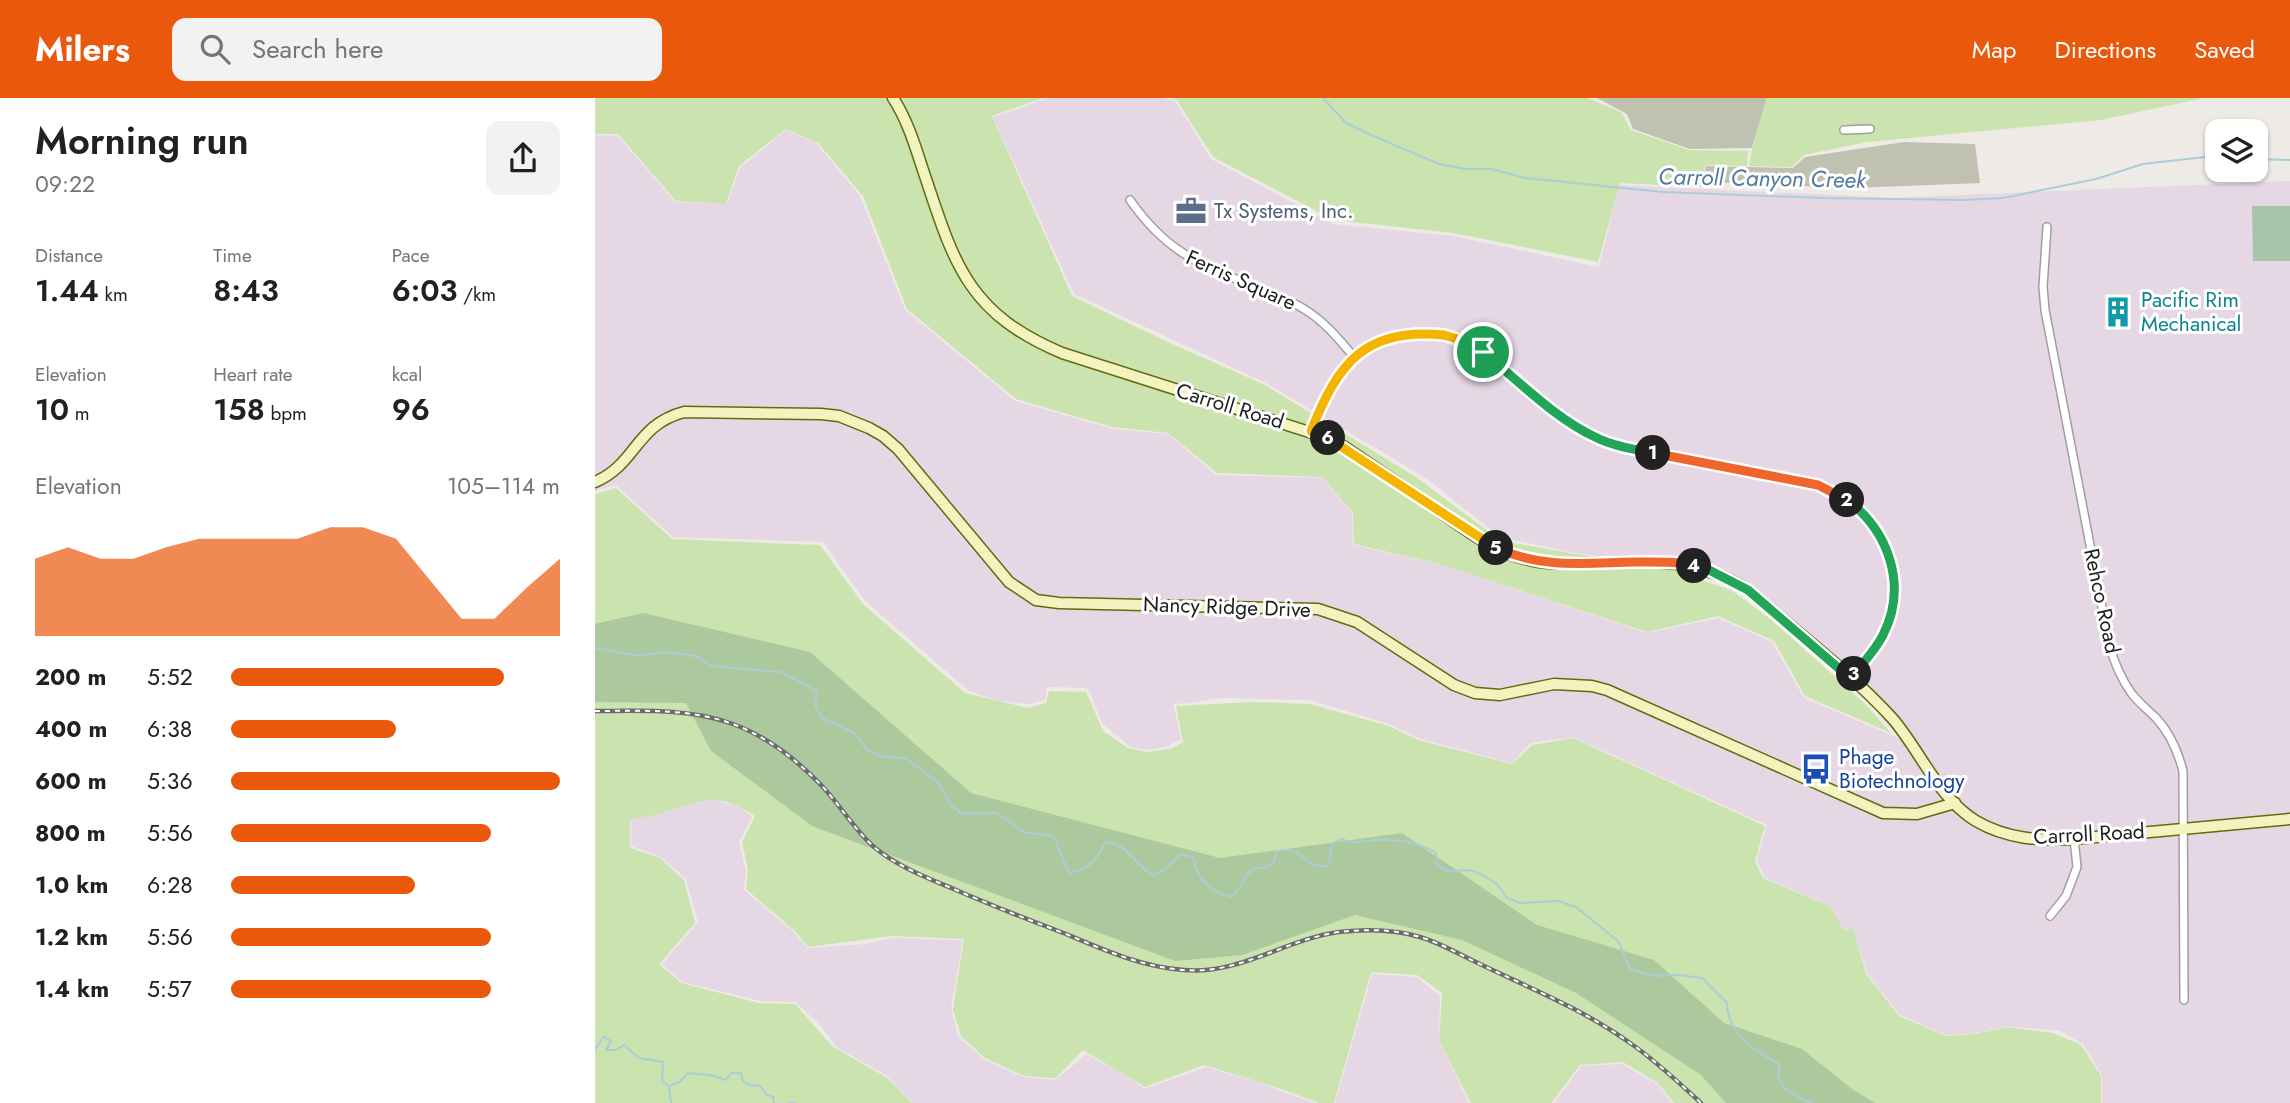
<!DOCTYPE html>
<html lang="en">
<head>
<meta charset="utf-8">
<style>
	body { margin:0; font-family:Jost,sans-serif; background:#f2f2f2; color:#202124; height:100vh; display:flex; flex-direction:column; font-size:26px; white-space:nowrap }
	* { box-sizing:border-box; margin:0 }
	p { font-size:23px; color:#757577 }
	.icon { flex:none; width:38px; height:38px; fill:none; stroke:currentColor; stroke-width:2; stroke-linecap:round; stroke-linejoin:round }
	.map { position:relative; flex:1; overflow:hidden }
	.panel { display:flex; flex-direction:column; background:#fff; width:595px }
	.panel>* { flex:none }
	.fabs { position:absolute; left:1610px; top:21px; display:grid; gap:14px }
	.fabs a { display:grid; place-items:center; width:63px; height:63px; border-radius:14px; background:#fff; box-shadow:0 2px 5px #0004; font-size:35px }
	.pin { position:absolute; display:grid; place-items:center; width:60px; height:60px; color:#fff; margin:-30px; border:4px solid #fff; border-radius:50%; box-shadow:0 2px 7px #0007 }
	.km { position:absolute; width:35px; height:35px; margin:-18px; border-radius:50%; background:#222; color:#fff; font-size:19px; line-height:35px; text-align:center }
	.round { display:grid; place-items:center; flex:none; width:74px; height:74px; border-radius:14px; background:#f2f2f2 }
	.overview { display:flex; align-items:center; justify-content:space-between; height:119px; padding:0 35px }
	h1 { font-size:38px; font-weight:600; line-height:52px }
	.stats { display:grid; grid-template-columns:repeat(3,1fr); gap:10px; height:119px; padding:7px 35px }
	.stats div { display:grid; align-content:center }
	.stats b { font-size:30px; font-weight:600 }
	.stats small { font-size:19px; font-weight:400 }
	.stats p { font-size:19px }
	.chart { height:196px; padding:14px 35px }
	.chart p { display:flex; justify-content:space-between }
	.chart svg { width:100%; height:126px; margin-top:7px; fill:#ea580c; opacity:.7 }
	ul { padding:0 35px; list-style:none; font-size:23px }
	li { display:grid; grid-template-columns:112px 84px 1fr; align-items:center; height:52px }
	li i { height:18px; border-radius:9px; background:#ea580c }
	header { display:flex; align-items:center; gap:42px; box-sizing:border-box; height:98px; padding:0 35px; background:#ea580c; color:#fff }
	header strong { font-size:33px }
	nav { display:flex; gap:38px; margin-inline-start:auto; font-size:24px }
	.search { width:490px; height:63px; background:#f2f2f2; display:flex; align-items:center; gap:18px; box-sizing:border-box; padding:0 24px; border-radius:14px; color:#757577; font-size:26px }
	main { display:flex; flex:1; min-height:0 }
	.map>svg:first-child { display:block }
	.industrial { fill:#e6d7e4 }
	.construction { fill:#c1c1b1 }
	.grass { fill:#cbe3af }
	.forest { fill:#acc99e }
	.cemetery { fill:#a8c4ab }
	.lines { fill:none; stroke-linecap:round; stroke-linejoin:round }
	.stream { stroke:#a9ced7; stroke-width:2 }
	.street-casing { stroke:#9f9f9f; stroke-width:10 }
	.secondary-casing { stroke:#636a10; stroke-width:13 }
	.street { stroke:#fff; stroke-width:7 }
	.secondary { stroke:#f2f3be; stroke-width:10 }
	.rail-casing { stroke:#6c6c6c; stroke-width:4.5 }
	.rail { stroke:#fff; stroke-width:2; stroke-dasharray:5; stroke-linecap:butt }
	.split-1-casing { stroke:#fff; stroke-width:14 }
	.split-2-casing { stroke:#fff; stroke-width:14 }
	.split-3-casing { stroke:#fff; stroke-width:14 }
	.split-4-casing { stroke:#fff; stroke-width:14 }
	.split-5-casing { stroke:#fff; stroke-width:14 }
	.split-6-casing { stroke:#fff; stroke-width:14 }
	.split-7-casing { stroke:#fff; stroke-width:14 }
	.split-8-casing { stroke:#fff; stroke-width:14 }
	.split-1 { stroke:#22a559; stroke-width:9 }
	.split-2 { stroke:#f0652b; stroke-width:9 }
	.split-3 { stroke:#22a559; stroke-width:9 }
	.split-4 { stroke:#22a559; stroke-width:9 }
	.split-5 { stroke:#f0652b; stroke-width:9 }
	.split-6 { stroke:#f5b400; stroke-width:9 }
	.split-7 { stroke:#f5b400; stroke-width:9 }
	.split-8 { stroke:#f5b400; stroke-width:9 }
	.labels { text-anchor:middle; stroke-width:6; stroke-linejoin:round; paint-order:stroke }
	.service-label { font-size:21px; fill:#4e5e75; stroke:#fff; text-anchor:start }
	.street-label { font-size:21px; fill:#1e1e1e; stroke:#fff }
	.culture-label { font-size:21px; fill:#0d838f; stroke:#fff; text-anchor:start }
	.transit-label { font-size:21px; fill:#164399; stroke:#fff; text-anchor:start }
	.water-label { font-size:23px; font-style:italic; fill:#517a9d; stroke:#fff }
</style>
</head>
<body>
<header>
<strong>Milers</strong>
<div class="search"><svg class="icon" aria-label="search" viewBox="0 0 24 24"><circle cx="10" cy="10" r="6"/><path d="M15 15l6 6"/></svg>Search here</div>
<nav><a>Map</a><a>Directions</a><a>Saved</a></nav>
</header>
<main>
<section class="panel">
<div class="overview"><div><h1>Morning run</h1><p>09:22</p></div><a class="round"><svg class="icon" aria-label="share" viewBox="0 0 24 24"><path d="M12 15V3M7 8l5-5 5 5M5 13v7h14v-7"/></svg></a></div>
<div class="stats">
<div><p>Distance</p><b>1.44<small> km</small></b></div>
<div><p>Time</p><b>8:43</b></div>
<div><p>Pace</p><b>6:03<small> /km</small></b></div>
</div>
<div class="stats">
<div><p>Elevation</p><b>10<small> m</small></b></div>
<div><p>Heart rate</p><b>158<small> bpm</small></b></div>
<div><p>kcal</p><b>96</b></div>
</div>
<div class="chart"><p><span>Elevation</span>105–114 m</p>
<svg viewBox="0 0 160 44" preserveAspectRatio="none"><path d="M0 44V17L10 13L20 17L30 17L40 13L50 10L60 10L70 10L80 10L90 6L100 6L110 10L120 24L130 38L140 38L150 27L160 17V44z"/></svg>
</div>
<ul>
<li><b>200 m</b>5:52<i style="width:83%"></i></li>
<li><b>400 m</b>6:38<i style="width:50%"></i></li>
<li><b>600 m</b>5:36<i style="width:100%"></i></li>
<li><b>800 m</b>5:56<i style="width:79%"></i></li>
<li><b>1.0 km</b>6:28<i style="width:56%"></i></li>
<li><b>1.2 km</b>5:56<i style="width:79%"></i></li>
<li><b>1.4 km</b>5:57<i style="width:79%"></i></li>
</ul>
</section>
<div class="map">
<svg width="1695" height="1005" viewBox="0 0 1695 1005">
	<rect width="100%" height="100%" fill="#eeeae5"/>
	<g class="industrial">
		<path d="M 454,0 L 566,0 L 580,3 L 616,61 L 738,126 L 859,138 L 1004,169 L 1024,87 L 1296,100 L 1695,83 L 1695,1005 L 1507,1005 L 1507,978 L 1488,946 L 1465,933 L 1412,928 L 1375,936 L 1351,937 L 1305,917 L 1272,875 L 1258,830 L 1249,831 L 1236,809 L 1169,779 L 1162,762 L 1172,727 L 978,639 L 935,645 L 917,665 L 825,641 L 794,626 L 715,602 L 623,600 L 590,606 L 578,605 L 586,641 L 571,649 L 553,652 L 535,649 L 507,625 L 493,590 L 452,589 L 450,602 L 434,606 L 401,602 L 374,593 L 270,503 L 228,444 L 78,439 L 21,387 L 0,393 L 0,37 L 23,38 L 80,104 L 132,106 L 145,70 L 191,32 L 221,45 L 265,98 L 310,212 L 420,303 L 518,331 L 573,336 L 621,377 L 727,380 L 757,415 L 758,447 L 847,467 L 1053,535 L 1123,520 L 1177,544 L 1209,600 L 1322,648 L 1203,531 L 1134,476 L 981,455 L 905,439 L 831,380 L 669,284 L 479,196 L 398,19 Z"/>
		<path d="M 118,702 L 143,708 L 157,719 L 144,744 L 151,774 L 149,792 L 199,834 L 212,850 L 271,846 L 297,840 L 368,842 L 356,910 L 363,938 L 390,962 L 428,979 L 461,982 L 491,956 L 525,974 L 550,991 L 611,969 L 665,985 L 719,1005 L 318,1005 L 291,977 L 241,949 L 227,929 L 201,904 L 166,903 L 87,884 L 67,866 L 103,824 L 91,781 L 66,759 L 36,748 L 36,722 L 73,714 L 94,706 Z"/>
		<path d="M 777,876 L 822,879 L 845,898 L 844,942 L 874,1005 L 740,1005 Z"/>
		<path d="M 1027,966 L 1062,986 L 1077,1005 L 959,1005 L 986,968 Z"/>
	</g>
	<g class="construction">
		<path d="M 1002,0 L 1172,0 L 1157,50 L 1095,51 L 1038,31 L 1032,16 Z"/>
		<path d="M 1309,44 L 1380,46 L 1385,85 L 1257,90 L 1109,84 L 1111,68 L 1198,70 L 1210,59 Z"/>
	</g>
	<g class="grass">
		<path d="M 0,0 L 448,0 L 397,18 L 477,198 L 575,245 L 668,286 L 821,379 L 906,443 L 1075,472 L 1136,492 L 1178,523 L 1267,603 L 1296,635 L 1210,598 L 1179,543 L 1123,518 L 1053,534 L 844,466 L 759,446 L 758,415 L 727,379 L 622,375 L 573,335 L 517,329 L 421,301 L 312,211 L 268,98 L 223,45 L 191,31 L 144,68 L 131,106 L 81,103 L 23,36 L 0,36 Z"/>
		<path d="M 576,0 L 992,0 L 1026,14 L 1036,32 L 1094,52 L 1153,53 L 1152,68 L 1110,67 L 1108,89 L 1025,85 L 1003,164 L 858,135 L 739,122 L 618,59 L 581,1 Z"/>
		<path d="M 1172,0 L 1609,0 L 1506,22 L 1272,44 L 1209,57 L 1197,69 L 1154,68 L 1157,50 Z"/>
		<path d="M 21,390 L 77,441 L 225,447 L 268,506 L 370,595 L 433,610 L 451,605 L 454,593 L 491,594 L 508,633 L 533,650 L 553,654 L 578,650 L 588,644 L 581,608 L 657,604 L 715,606 L 794,628 L 823,642 L 917,666 L 937,647 L 978,640 L 1170,728 L 1160,763 L 1168,780 L 1236,809 L 1249,832 L 1258,830 L 1271,876 L 1304,918 L 1351,938 L 1379,936 L 1412,929 L 1458,935 L 1486,947 L 1506,978 L 1506,1005 L 1079,1005 L 1063,985 L 1028,964 L 985,967 L 956,1005 L 876,1005 L 844,942 L 847,895 L 822,877 L 776,874 L 739,1005 L 724,1005 L 683,990 L 609,967 L 550,989 L 488,952 L 461,980 L 429,978 L 390,960 L 366,938 L 358,911 L 369,841 L 297,838 L 213,849 L 201,834 L 151,791 L 153,771 L 147,744 L 160,718 C 125,695 110,701 74,713 C 62,717 48,719 35,722 L 35,750 L 65,760 L 89,782 L 100,825 L 64,866 L 86,885 L 164,905 L 200,906 L 238,949 L 291,979 L 317,1005 L 0,1005 L 0,396 Z"/>
	</g>
	<path class="forest" d="M 48,515 L 215,554 L 376,695 L 625,760 L 807,735 L 942,827 L 1059,862 L 1129,925 L 1207,951 L 1257,991 L 1280,1005 L 1131,1005 L 1106,977 L 981,895 L 867,842 L 760,817 L 647,857 L 580,863 L 217,728 L 116,653 L 91,605 L 0,604 L 0,526 Z"/>
	<path class="cemetery" d="M 1657,108 L 1695,108 L 1695,163 L 1658,163 Z"/>
	<g class="lines">
		<g class="stream">
			<path d="M 728,0 L 751,25 L 776,37 L 844,66 L 871,71 L 897,71 L 930,80 L 1068,94 L 1228,100 L 1370,102 L 1408,100 L 1501,81 L 1548,66 L 1610,59 L 1622,59"/>
			<path d="M 1661,61 L 1695,62"/>
			<path d="M 0,550 L 44,558 L 69,554 L 88,556 L 104,559 L 115,568 L 186,574 L 222,593 L 220,607 L 227,620 L 259,635 L 273,653 L 289,659 L 310,660 L 342,683 L 356,707 L 366,715 L 402,715 L 429,734 L 458,738 C 465,750 467,764 475,775 C 494,771 502,762 510,744 C 533,745 542,769 559,778 L 574,768 L 585,756 L 598,759 C 602,781 614,793 636,799 C 648,789 647,780 659,770 L 670,770 L 679,764 L 682,753 C 711,746 708,774 734,767 L 737,746 L 746,741 C 762,747 765,743 780,742 C 801,741 824,744 841,755 L 842,767 L 853,773 L 875,772 L 890,778 L 903,787 L 912,800 L 925,805 L 963,803 L 981,809 L 1024,844 L 1035,871 L 1058,878 L 1084,877 L 1107,880 L 1132,905 C 1133,938 1160,952 1185,967 C 1178,990 1200,998 1218,1005"/>
			<path d="M 0,951 L 9,939 L 16,943 L 11,952 L 21,952 L 29,947 L 44,960 L 68,964 L 67,983 L 74,988 L 85,984 L 93,975 L 115,977 L 131,982 L 136,975 L 146,975 L 148,983 L 154,987 L 165,988 L 171,996 L 178,999 L 179,1005"/>
			<path d="M 74,989 L 76,1005"/>
			<path d="M 194,1005 L 200,1005"/>
		</g>
		<g class="street-casing">
			<g id="street">
				<path d="M 1249,32 L 1275,31"/>
				<path d="M 535,102 C 574,158 610,168 670,193 C 683,199 697,203 709,211 C 729,223 744,241 759,259"/>
				<path d="M 1452,129 L 1448,189 L 1450,212 L 1514,546 C 1519,564 1526,581 1537,596 C 1544,605 1553,612 1561,620 C 1575,635 1583,654 1588,673 L 1589,902"/>
				<path d="M 715,333 C 733,290 745,260 791,242 C 872,210 919,289 979,327 C 994,337 1010,343 1027,349 L 1223,387 C 1268,407 1298,437 1298,489 C 1298,506 1296,522 1288,537 C 1280,552 1266,567 1256,581"/>
				<path d="M 1455,818 L 1471,798 L 1482,769 L 1479,741"/>
			</g>
		</g>
		<g class="secondary-casing">
			<g id="secondary">
				<path d="M 298,0 C 313,23 320,48 329,75 C 359,165 372,215 467,255 L 733,340 L 748,348 C 779,369 810,390 841,411 C 870,431 899,455 934,462 C 953,467 973,465 993,465 C 1053,464 1099,458 1153,492 C 1199,532 1256,575 1297,620 C 1325,652 1343,700 1381,723 C 1412,741 1444,743 1479,741 L 1695,721"/>
				<path d="M 0,384 C 42,366 40,327 89,314 L 226,316 L 244,318 L 274,330 L 288,338 L 303,351 L 414,484 L 441,502 L 464,505 L 723,511 L 762,524 L 859,587 L 880,595 L 905,597 L 959,586 L 997,588 L 1012,592 L 1288,715 L 1322,716 L 1360,705"/>
			</g>
		</g>
		<use href="#street" class="street"/>
		<use href="#secondary" class="secondary"/>
		<g class="rail-casing">
			<path id="rail" d="M 0,613 C 45,613 92,610 135,625 C 170,637 202,662 227,688 C 245,707 259,731 279,749 C 303,769 333,780 361,792 C 398,808 434,822 471,836 C 509,852 547,869 589,872 C 645,877 691,841 744,834 C 771,831 799,831 825,839 C 846,845 867,858 887,867 C 937,891 989,912 1035,945 C 1060,962 1083,984 1106,1005"/>
		</g>
		<use href="#rail" class="rail"/>
	</g>
	<g class="lines">
		<g class="split-1-casing">
			<path id="split-1" d="M 888,254 C 924,283 958,319 1000,339 C 1018,348 1038,351 1058,355"/>
		</g>
		<g class="split-2-casing">
			<path id="split-2" d="M 1058,355 L 1223,387 L 1252,402"/>
		</g>
		<g class="split-3-casing">
			<path id="split-3" d="M 1252,402 C 1294,433 1313,488 1288,537 C 1281,551 1269,564 1259,576"/>
		</g>
		<g class="split-4-casing">
			<path id="split-4" d="M 1099,468 L 1114,472 L 1153,492 L 1256,581 L 1259,576"/>
		</g>
		<g class="split-5-casing">
			<path id="split-5" d="M 901,450 C 949,471 989,465 1040,464 C 1060,464 1080,463 1099,468"/>
		</g>
		<g class="split-6-casing">
			<path id="split-6" d="M 733,340 L 901,450"/>
		</g>
		<g class="split-7-casing">
			<path id="split-7" d="M 733,340 L 716,333 C 743,265 770,229 849,237"/>
		</g>
		<g class="split-8-casing">
			<path id="split-8" d="M 849,237 L 869,243 L 888,254"/>
		</g>
		<use href="#split-1" class="split-1"/>
		<use href="#split-2" class="split-2"/>
		<use href="#split-3" class="split-3"/>
		<use href="#split-4" class="split-4"/>
		<use href="#split-5" class="split-5"/>
		<use href="#split-6" class="split-6"/>
		<use href="#split-7" class="split-7"/>
		<use href="#split-8" class="split-8"/>
	</g>
	<defs>
		<g id="office-bare" transform="scale(2.415)"><path d="M-6-3h4V-5.5h4V-3h4V5H-6ZM-1-4.5V-3h2v-1.5ZM-6 0V1H6V0Z" fill="#5c6f8a" stroke="#fff" stroke-width="2.5" paint-order="stroke"/></g>
		<g id="building-bare" transform="scale(2.415)"><path d="M-4-6H4V6H1V3H-1V6H-4ZM-2.5-4.3h1.7v1.8h-1.7ZM.8-4.3h1.7v1.8H.8ZM-2.5-1h1.7V.8h-1.7ZM.8-1h1.7V.8H.8Z" fill="#0f9aa8" stroke="#fff" stroke-width="2.5" paint-order="stroke"/></g>
		<g id="bus-bare" transform="scale(2.415)"><path d="M-5-6H5V4H4V6H2V4H-2V6H-4V4H-5ZM-3.5-4V0h7V-4ZM-3.5 1.2v1.5H-2V1.2ZM2 1.2v1.5H3.5V1.2Z" fill="#1a4fb4" stroke="#fff" stroke-width="2.5" paint-order="stroke"/></g>
	</defs>
	<g fill-rule="evenodd">
		<use href="#office-bare" x="596" y="113"/>
		<use href="#building-bare" x="1523" y="214"/>
		<use href="#bus-bare" x="1221" y="671"/>
	</g>
	<g class="labels">
		<g class="service-label">
			<text x="619" y="120">Tx Systems, Inc.</text>
		</g>
		<g class="street-label">
			<text transform="translate(646 182) rotate(24)" y="7">Ferris Square</text>
			<text transform="translate(635 308) rotate(17)" y="7">Carroll Road</text>
			<text transform="translate(1507 503) rotate(78)" y="7">Rehco Road</text>
			<text transform="translate(632 509) rotate(2)" y="7">Nancy Ridge Drive</text>
			<text transform="translate(1494 736) rotate(-3)" y="7">Carroll Road</text>
		</g>
		<g class="culture-label">
			<text x="1546" y="209">Pacific Rim<tspan x="1546" dy="24">Mechanical</tspan></text>
		</g>
		<g class="transit-label">
			<text x="1244" y="666">Phage<tspan x="1244" dy="24">Biotechnology</tspan></text>
		</g>
		<g class="water-label">
			<text transform="translate(1167 80) rotate(1)" y="8">Carroll Canyon Creek</text>
		</g>
	</g>
</svg>
<div class="fabs">
<a><svg class="icon" aria-label="layers" viewBox="0 0 24 24"><path d="M12 4l9 5-9 5-9-5zM3 14l9 5 9-5"/></svg></a>
</div>
<div class="pin" style="left:888px;top:254px;background:#1e9e55"><svg class="icon" aria-label="arrive" viewBox="0 0 24 24"><path d="M6 21V4h12l-3 4 3 4H6"/></svg></div>
<b class="km" style="left:1058px;top:355px">1</b>
<b class="km" style="left:1252px;top:402px">2</b>
<b class="km" style="left:1259px;top:576px">3</b>
<b class="km" style="left:1099px;top:468px">4</b>
<b class="km" style="left:901px;top:450px">5</b>
<b class="km" style="left:733px;top:340px">6</b>
</div>
</main>
</body>
</html>
